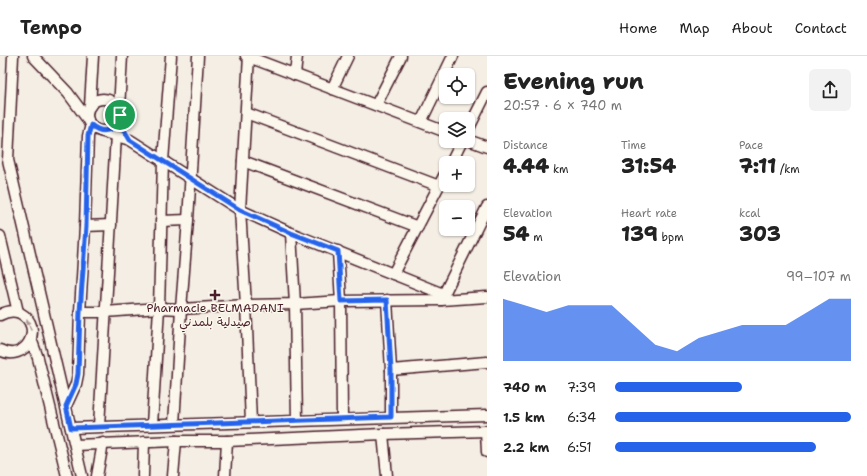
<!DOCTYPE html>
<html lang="en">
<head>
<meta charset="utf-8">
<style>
	body { margin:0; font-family:"Shantell Sans","Playpen Sans Arabic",sans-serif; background:#f2f2f2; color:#222; height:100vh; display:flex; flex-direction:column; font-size:15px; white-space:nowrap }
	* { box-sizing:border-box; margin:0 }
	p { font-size:13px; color:#767676 }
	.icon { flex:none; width:22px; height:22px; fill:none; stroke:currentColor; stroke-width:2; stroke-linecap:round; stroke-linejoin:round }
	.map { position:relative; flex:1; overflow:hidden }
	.details { display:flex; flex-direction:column; background:#fff; width:380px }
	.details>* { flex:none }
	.tools { position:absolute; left:439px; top:12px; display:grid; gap:8px }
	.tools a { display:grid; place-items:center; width:36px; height:36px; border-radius:6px; background:#fff; box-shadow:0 1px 3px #0004; font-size:20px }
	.pin { position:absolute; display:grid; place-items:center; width:34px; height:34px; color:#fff; margin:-17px; border:2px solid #fff; border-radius:50%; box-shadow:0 1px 4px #0007 }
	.round { display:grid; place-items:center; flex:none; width:42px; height:42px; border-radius:6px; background:#f2f2f2 }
	.headline { display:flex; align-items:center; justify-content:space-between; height:68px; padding:0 16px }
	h1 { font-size:22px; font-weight:800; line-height:30px }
	.figures { display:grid; grid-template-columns:repeat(3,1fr); gap:6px; height:68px; padding:4px 16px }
	.figures div { display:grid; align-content:center }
	.figures b { font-size:20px; font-weight:800 }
	.figures small { font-size:11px; font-weight:400 }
	.figures p { font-size:11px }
	.chart { height:112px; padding:8px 16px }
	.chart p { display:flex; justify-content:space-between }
	.chart svg { width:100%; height:72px; margin-top:4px; fill:#2563eb; opacity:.7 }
	ul { padding:0 16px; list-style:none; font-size:13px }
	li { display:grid; grid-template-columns:64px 48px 1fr; align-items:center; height:30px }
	li i { height:10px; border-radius:5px; background:#2563eb }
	header { display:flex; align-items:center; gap:24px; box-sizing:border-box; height:56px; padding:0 20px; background:#fff; border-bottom:1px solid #e0e0e0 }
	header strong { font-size:19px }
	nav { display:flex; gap:22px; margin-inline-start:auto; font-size:14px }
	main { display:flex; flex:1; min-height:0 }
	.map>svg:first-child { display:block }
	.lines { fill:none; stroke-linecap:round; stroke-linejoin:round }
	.minor-casing { stroke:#4a1f2b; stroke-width:13 }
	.minor { stroke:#fbf7ec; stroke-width:10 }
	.oneway { fill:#ab9695 }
	.route-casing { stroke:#fff; stroke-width:8 }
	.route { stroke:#2563eb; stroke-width:5 }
	.poi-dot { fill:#4a1f2b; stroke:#fbf7ec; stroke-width:1.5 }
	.labels { text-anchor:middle; stroke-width:3; stroke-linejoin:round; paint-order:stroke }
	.poi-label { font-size:12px; fill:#4a1f2b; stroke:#fbf7ec }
</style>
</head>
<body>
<header>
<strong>Tempo</strong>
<nav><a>Home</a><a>Map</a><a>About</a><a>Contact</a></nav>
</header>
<main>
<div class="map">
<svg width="487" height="420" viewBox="0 0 487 420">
	<rect width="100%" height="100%" fill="#f4eee4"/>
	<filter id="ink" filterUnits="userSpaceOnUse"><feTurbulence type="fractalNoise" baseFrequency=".025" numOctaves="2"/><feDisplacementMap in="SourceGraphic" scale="8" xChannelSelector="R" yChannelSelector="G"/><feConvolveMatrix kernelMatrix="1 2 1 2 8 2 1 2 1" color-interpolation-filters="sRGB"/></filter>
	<g filter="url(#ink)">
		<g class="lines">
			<g class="minor-casing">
				<g id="minor">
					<path d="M 13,0 L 8,104 L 82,420"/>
					<path d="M 33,0 L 68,37 L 88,64"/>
					<path d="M 246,0 L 446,76"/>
					<path d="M 249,0 L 240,154 L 246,249 L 251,366"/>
					<path d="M 295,19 L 297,0"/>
					<path d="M 332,33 L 348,0"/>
					<circle cx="103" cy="59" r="16"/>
					<path d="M 376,49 L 401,0"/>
					<path d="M 90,50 L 93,0"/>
					<path d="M 119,53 L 122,0"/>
					<path d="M 246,57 L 439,130"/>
					<path d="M 421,66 L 453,0"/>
					<path d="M 468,74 L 487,36"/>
					<path d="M 100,75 L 130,84 L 240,154 L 291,177 L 443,238"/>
					<path d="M 468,84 L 487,91"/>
					<path d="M 243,105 L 418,171"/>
					<path d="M 451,107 L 462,85"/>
					<path d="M 161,165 L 188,164"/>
					<path d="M 85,170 L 111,169"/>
					<path d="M 291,177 L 295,248 L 297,364"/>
					<path d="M 0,180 L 18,256"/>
					<path d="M 338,195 L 341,245 L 342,363"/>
					<path d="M 393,218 L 446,116"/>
					<path d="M 387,244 L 391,314 L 391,361"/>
					<path d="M 441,244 L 487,151"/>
					<path d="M 80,256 L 105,256 L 159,252 L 181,253 L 246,249 L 295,248 L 341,245 L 441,244 L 487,241"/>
					<path d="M 0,259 C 7,255 13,254 20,257 C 46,271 25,308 0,294"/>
					<path d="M 31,283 L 38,302 L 67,420"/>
					<path d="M 391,314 L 487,306"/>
					<path d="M 66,350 L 76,328 L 78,318 L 80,256 L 85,170 L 88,80 L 91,69"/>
					<path d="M 174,368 L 181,253 L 188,164 L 198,0"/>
					<path d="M 152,369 L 159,252 L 163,105 L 171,0"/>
					<path d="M 99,370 C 104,273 111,176 116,79"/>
					<path d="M 71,372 L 487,359"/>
					<path d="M 486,375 L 487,396"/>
					<path d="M 383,378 L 387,420"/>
					<path d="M 75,389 L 176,385 L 227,385 L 383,378 L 487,375"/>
					<path d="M 97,420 L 103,387"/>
					<path d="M 143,420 L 144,386"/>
					<path d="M 173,420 L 176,385"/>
					<path d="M 225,420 L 227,385"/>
				</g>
			</g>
			<use href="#minor" class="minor"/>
		</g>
		<defs><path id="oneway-solid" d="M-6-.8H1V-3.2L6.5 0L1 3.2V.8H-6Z"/></defs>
		<use class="oneway" href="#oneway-solid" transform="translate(29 269) rotate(-112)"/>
	</g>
	<g class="lines" filter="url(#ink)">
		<g class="route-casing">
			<path id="route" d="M 120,59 L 124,74 L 130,84 L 240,154 L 291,177 L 338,195 L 341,245 L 387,244 L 391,314 L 391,361 L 71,372 L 66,350 L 76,328 L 78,318 L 80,256 L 86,170 L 88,80 L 91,69 C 104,80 116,74 120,59 Z"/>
		</g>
		<use href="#route" class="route"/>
	</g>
	<path class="poi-dot" d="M213 233h4v4h4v4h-4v4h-4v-4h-4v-4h4z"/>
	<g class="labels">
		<g class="poi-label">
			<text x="215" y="256">Pharmacie BELMADANI<tspan x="215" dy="14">صيدلية بلمدني</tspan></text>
		</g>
	</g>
</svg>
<div class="tools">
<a><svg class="icon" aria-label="locate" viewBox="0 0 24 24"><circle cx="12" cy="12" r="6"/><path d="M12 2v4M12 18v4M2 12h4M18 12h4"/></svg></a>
<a><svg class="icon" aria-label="layers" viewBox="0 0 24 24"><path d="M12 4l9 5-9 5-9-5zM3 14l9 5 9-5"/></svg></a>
<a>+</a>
<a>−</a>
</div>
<div class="pin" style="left:120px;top:59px;background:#1e9e55"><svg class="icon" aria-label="arrive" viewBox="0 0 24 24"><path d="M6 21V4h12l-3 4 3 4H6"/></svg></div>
</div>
<section class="details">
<div class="headline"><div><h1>Evening run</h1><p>20:57 · 6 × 740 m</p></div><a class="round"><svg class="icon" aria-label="share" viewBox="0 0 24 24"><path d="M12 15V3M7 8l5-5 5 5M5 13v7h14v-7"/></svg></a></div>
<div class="figures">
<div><p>Distance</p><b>4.44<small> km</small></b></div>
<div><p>Time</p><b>31:54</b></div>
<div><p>Pace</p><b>7:11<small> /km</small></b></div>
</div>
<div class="figures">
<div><p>Elevation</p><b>54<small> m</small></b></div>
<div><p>Heart rate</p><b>139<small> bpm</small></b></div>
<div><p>kcal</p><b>303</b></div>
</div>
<div class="chart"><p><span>Elevation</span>99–107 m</p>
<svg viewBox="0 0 160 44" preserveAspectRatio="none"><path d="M0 44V6L10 10L20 14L30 10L40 10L50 10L60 22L70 34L80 38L90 30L100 26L110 22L120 22L130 22L140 14L150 6L160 6V44z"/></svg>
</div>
<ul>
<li><b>740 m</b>7:39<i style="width:54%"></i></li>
<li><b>1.5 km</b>6:34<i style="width:100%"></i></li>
<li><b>2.2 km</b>6:51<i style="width:85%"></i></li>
</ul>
</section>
</main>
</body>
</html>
